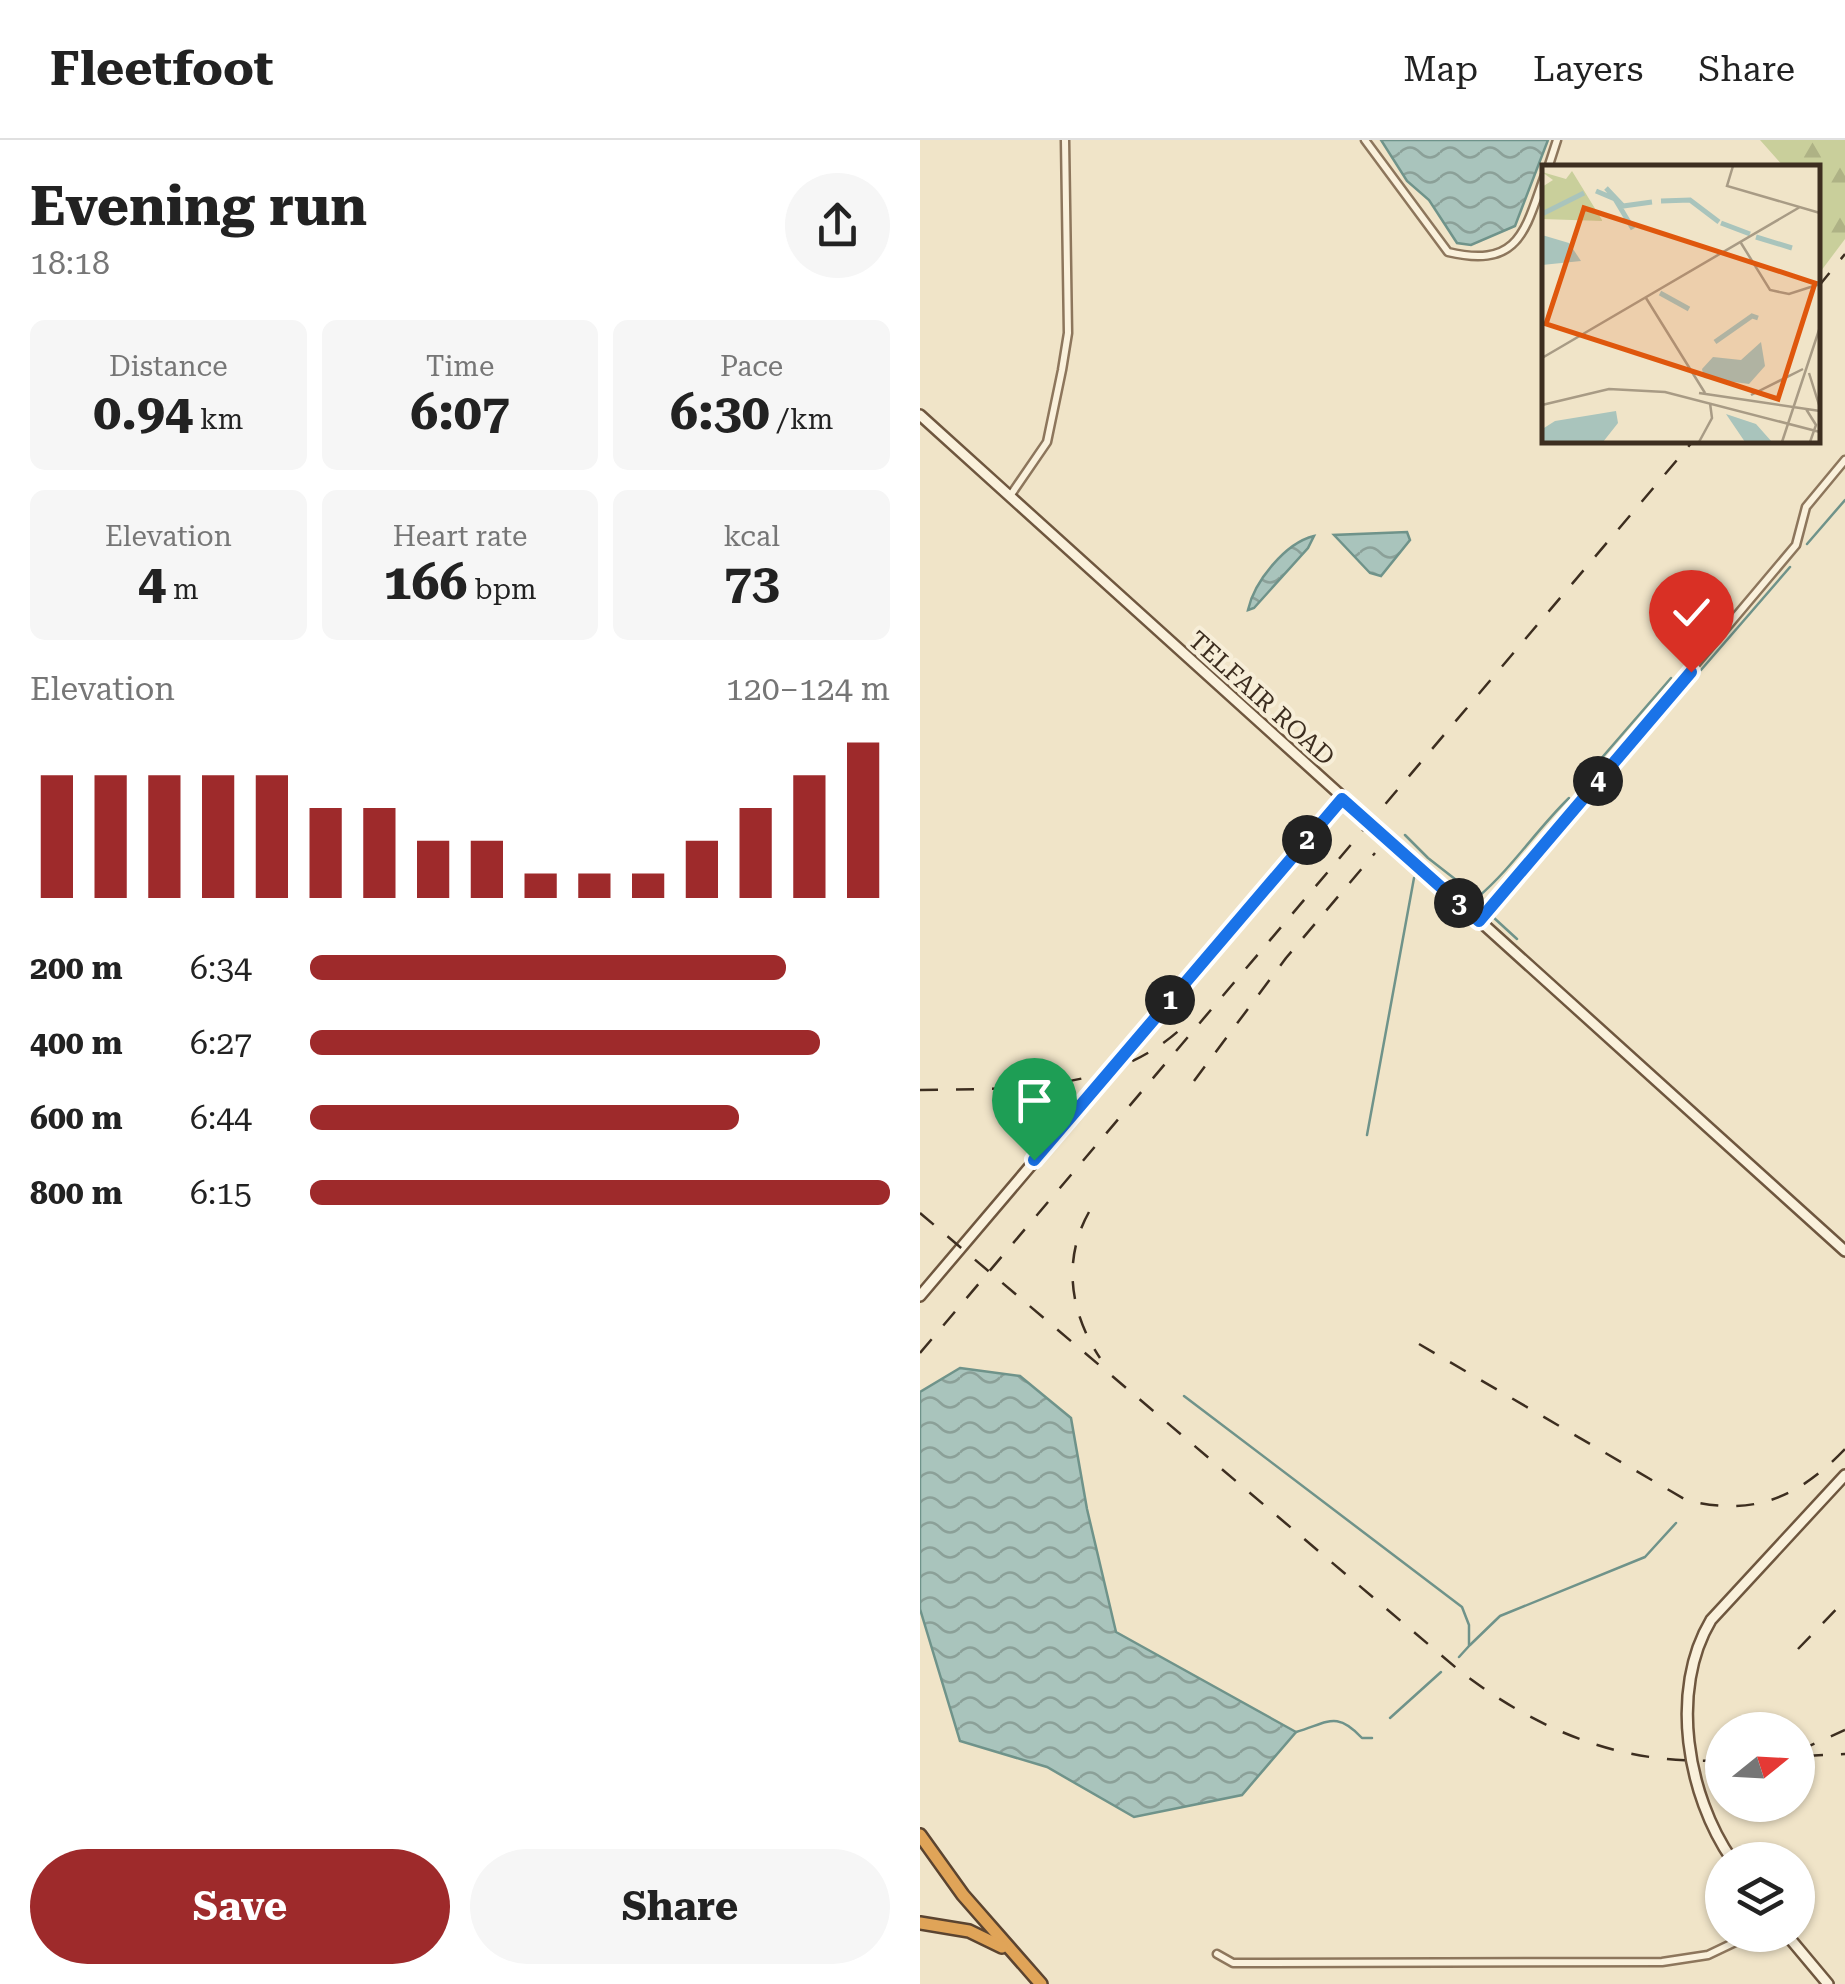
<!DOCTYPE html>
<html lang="en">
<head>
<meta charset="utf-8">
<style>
	body { margin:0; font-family:"Roboto Serif",serif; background:#f6f6f6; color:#222; height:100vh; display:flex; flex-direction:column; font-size:38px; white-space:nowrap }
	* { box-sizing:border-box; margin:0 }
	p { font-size:32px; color:#767676 }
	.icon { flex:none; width:55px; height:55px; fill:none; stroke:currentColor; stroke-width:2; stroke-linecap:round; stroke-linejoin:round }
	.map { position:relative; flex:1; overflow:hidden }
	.details { display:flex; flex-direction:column; background:#fff; width:920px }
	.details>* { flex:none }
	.needle { width:65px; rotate:72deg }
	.tools { position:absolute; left:785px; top:1572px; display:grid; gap:20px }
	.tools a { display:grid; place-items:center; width:110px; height:110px; border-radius:50%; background:#fff; box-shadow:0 2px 8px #0004; font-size:50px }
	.pin { position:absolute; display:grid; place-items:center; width:85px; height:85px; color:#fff; margin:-102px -42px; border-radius:50% 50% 50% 0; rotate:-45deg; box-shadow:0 0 10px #0007 }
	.pin .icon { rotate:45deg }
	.km { position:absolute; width:50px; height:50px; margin:-25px; border-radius:50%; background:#222; color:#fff; font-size:28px; line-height:50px; text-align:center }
	.round { display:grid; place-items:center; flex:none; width:105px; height:105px; border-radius:52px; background:#f6f6f6 }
	.overview { display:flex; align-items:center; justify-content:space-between; height:170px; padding:0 30px }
	h1 { font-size:55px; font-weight:700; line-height:75px }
	.figures { display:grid; grid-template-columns:repeat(3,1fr); gap:15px; height:170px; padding:10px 30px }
	.figures div { display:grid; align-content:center; border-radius:15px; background:#f6f6f6; text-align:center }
	.figures b { font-size:50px; font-weight:700 }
	.figures small { font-size:28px; font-weight:400 }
	.figures p { font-size:28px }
	.chart { height:280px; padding:20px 30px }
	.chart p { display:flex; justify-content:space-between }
	.chart svg { width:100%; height:180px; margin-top:10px; stroke:#9e2a2b; stroke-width:6 }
	.cta { display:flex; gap:20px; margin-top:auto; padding:20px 30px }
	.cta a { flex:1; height:115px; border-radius:60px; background:#9e2a2b; color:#fff; font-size:40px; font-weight:700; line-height:115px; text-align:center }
	.cta a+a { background:#f6f6f6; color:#222 }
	ul { padding:0 30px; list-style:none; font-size:32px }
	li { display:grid; grid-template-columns:160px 120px 1fr; align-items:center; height:75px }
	li i { height:25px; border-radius:12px; background:#9e2a2b }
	header { display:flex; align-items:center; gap:60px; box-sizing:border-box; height:140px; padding:0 50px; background:#fff; border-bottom:2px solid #e0e0e0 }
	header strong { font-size:48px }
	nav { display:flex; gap:55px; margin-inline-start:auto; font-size:35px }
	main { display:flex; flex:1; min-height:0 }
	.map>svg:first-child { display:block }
	.forest { fill:url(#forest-firs) }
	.water { fill:url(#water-waves); stroke:#6f938a; stroke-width:2.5 }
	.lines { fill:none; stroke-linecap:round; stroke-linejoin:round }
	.stream { stroke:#6f938a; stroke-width:2.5 }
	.street-casing { stroke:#8d765c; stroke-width:11 }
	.secondary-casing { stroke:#6f573f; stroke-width:14 }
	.highway-casing { stroke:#5b4430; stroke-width:16 }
	.street { stroke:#faf1dc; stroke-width:6 }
	.secondary { stroke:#faf1dc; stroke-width:9 }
	.highway { stroke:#e0a458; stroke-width:11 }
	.rail { stroke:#3d2e20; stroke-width:2.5; stroke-dasharray:18 18; stroke-linecap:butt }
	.route-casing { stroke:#fff; stroke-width:20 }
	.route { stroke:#1a73e8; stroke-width:12 }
	.labels { text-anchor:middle; stroke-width:8; stroke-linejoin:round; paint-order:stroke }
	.street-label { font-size:25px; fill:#3d2e20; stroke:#f7eed8 }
	.inset-river { fill:none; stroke:#a9c4bc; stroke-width:5 }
	.inset-road { fill:none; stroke:#a89b85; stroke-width:2.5 }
	.view { fill:#df570d; fill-opacity:0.15; stroke:#df570d; stroke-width:5 }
	.inset-edge { fill:none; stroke:#3d2e20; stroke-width:5 }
</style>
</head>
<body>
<header>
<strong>Fleetfoot</strong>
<nav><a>Map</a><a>Layers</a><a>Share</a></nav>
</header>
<main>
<section class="details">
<div class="overview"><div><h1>Evening run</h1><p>18:18</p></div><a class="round"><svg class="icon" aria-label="share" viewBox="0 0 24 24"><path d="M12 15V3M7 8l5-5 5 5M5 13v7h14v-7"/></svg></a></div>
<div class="figures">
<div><p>Distance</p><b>0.94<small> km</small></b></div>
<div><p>Time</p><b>6:07</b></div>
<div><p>Pace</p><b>6:30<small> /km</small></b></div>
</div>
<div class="figures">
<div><p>Elevation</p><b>4<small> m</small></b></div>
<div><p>Heart rate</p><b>166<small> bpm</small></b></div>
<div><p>kcal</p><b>73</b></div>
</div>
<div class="chart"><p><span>Elevation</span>120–124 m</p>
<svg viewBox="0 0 160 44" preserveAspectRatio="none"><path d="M5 44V14M15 44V14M25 44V14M35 44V14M45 44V14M55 44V22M65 44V22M75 44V30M85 44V30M95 44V38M105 44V38M115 44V38M125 44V30M135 44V22M145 44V14M155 44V6"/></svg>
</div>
<ul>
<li><b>200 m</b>6:34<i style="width:82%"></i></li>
<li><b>400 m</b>6:27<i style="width:88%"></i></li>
<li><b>600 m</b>6:44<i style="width:74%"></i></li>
<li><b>800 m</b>6:15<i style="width:100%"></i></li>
</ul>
<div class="cta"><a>Save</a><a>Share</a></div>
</section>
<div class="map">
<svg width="925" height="1844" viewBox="0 0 925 1844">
	<defs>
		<pattern id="forest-firs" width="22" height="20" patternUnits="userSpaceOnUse" patternTransform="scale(2.5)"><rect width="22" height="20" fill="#c9cf9b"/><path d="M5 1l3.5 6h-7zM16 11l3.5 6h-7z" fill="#aeb285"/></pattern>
		<pattern id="water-waves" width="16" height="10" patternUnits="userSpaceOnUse" patternTransform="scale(2.5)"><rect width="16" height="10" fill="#a9c4bc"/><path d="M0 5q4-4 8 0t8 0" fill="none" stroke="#8ba098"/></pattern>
	</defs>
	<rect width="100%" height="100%" fill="#f0e4c8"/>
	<path class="forest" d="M 840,0 L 925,0 L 925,99 L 898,135 L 898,28 L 864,27 Z"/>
	<g class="water">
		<path d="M 461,0 L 628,0 L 595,86 L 551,105 L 537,103 L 509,60 L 487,41 Z"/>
		<path d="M 487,392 L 490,400 L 461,436 L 450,433 L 414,395 Z"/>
		<path d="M 394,396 L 388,408 L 334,468 L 328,470 C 334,442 365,403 394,396 Z"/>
		<path d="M 40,1228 L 100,1236 L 151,1278 L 167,1369 L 196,1492 L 376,1592 L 322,1655 L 214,1677 L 127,1627 L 40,1601 L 0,1469 L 0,1252 Z"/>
	</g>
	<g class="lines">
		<g class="stream">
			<path d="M 887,404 L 925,360"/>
			<path d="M 766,521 L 781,502"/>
			<path d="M 781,530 L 870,427"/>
			<path d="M 732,590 L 768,547"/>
			<path d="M 660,643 L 751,538"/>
			<path d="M 485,695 L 508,718 L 558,757 C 592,728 617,689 649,658"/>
			<path d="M 622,719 L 718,607"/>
			<path d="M 597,799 L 573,777 L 606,738"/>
			<path d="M 447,995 L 494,738"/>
			<path d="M 264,1256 L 542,1467 L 549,1485 L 549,1506 L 539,1517"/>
			<path d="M 550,1505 L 580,1476 L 725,1417 L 756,1383"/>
			<path d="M 470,1578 L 521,1532"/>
			<path d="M 376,1592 C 408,1583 416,1570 442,1598 L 452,1598"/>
		</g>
		<g class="street-casing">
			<g id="street">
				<path d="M 445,0 L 528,112 C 600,129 605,90 625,35"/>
				<path d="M 628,28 L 637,0"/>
				<path d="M 90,356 L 127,302 L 142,230 L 148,193 L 145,0"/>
				<path d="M 560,780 L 876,405 L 886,367 L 925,320"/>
				<path d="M 297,1814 L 313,1823 L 742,1822 L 788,1815 L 830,1795"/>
			</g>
		</g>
		<g class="secondary-casing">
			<g id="secondary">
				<path d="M 0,275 L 925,1111"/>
				<path d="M 0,1156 L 422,659"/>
				<path d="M 812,1720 C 767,1655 749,1550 791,1480 L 925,1335"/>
				<path d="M 867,1795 L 908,1844"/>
			</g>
		</g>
		<g class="highway-casing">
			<g id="highway">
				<path d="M 0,1695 L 43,1755 L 121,1844"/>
				<path d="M 0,1783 L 49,1791 L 82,1807"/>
			</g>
		</g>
		<use href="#street" class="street"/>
		<use href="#secondary" class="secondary"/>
		<use href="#highway" class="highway"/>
		<g class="rail">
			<path d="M 898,147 L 925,114"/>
			<path d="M 274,941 L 366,818 L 455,713"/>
			<path d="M 0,950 C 94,948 191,954 264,886"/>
			<path d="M 169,1072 C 142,1120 150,1173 180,1218"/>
			<path d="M 0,1073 L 541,1532 C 619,1591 703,1626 802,1620"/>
			<path d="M 499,1204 L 766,1360 C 833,1377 878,1358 925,1309"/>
			<path d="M 0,1213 L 774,300"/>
			<path d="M 878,1509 L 925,1460"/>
			<path d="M 878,1611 L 925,1590"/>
			<path d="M 885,1616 L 925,1614"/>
		</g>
	</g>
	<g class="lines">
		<g class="route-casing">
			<path id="route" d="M 114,1020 L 422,659 L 559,781 L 771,532"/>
		</g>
		<use href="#route" class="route"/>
	</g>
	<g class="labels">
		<g class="street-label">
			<text transform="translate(342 558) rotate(42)" y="9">TELFAIR ROAD</text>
		</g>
	</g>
	<g transform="translate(622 25)">
		<rect width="278" height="278" fill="#f0e4c8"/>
		<path d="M 30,6 L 60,55 L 60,56 L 0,54 L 0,22 L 11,15 L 0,7 L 24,14 Z" fill="#c9cf9b"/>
		<path d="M 0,70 L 27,78 L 39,96 L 0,100 ZM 219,177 L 223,201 L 207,219 L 162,213 L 160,204 L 171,192 L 199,195 ZM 74,246 L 76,258 L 61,277 L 0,277 L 2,263 L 13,256 ZM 184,249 L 214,259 L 230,277 L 203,277 Z" fill="#a9c4bc"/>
		<path class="inset-river" d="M 64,23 L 81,41 L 110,37M 54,26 L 73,34 L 91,64M 119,36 L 148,35 L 177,57M 0,49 L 42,28M 179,58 L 208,69M 214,72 L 250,83M 118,128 L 147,144M 173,177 L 210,151 L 216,153"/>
		<path class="inset-road" d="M 191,1 L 185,21 L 278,48M 199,78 L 228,125 L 247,129 L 278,119M 104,133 L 163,228M 0,193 L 258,42M 267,208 L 278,243M 157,228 L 278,246M 209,230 L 261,204M 0,240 L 67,224 L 123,227 L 278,267M 264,244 L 274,260 L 268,277M 157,277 L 170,253 L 168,238M 240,277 L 278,162"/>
		<path class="view" d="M 42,43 L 273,118 L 236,234 L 4,159 Z"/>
		<rect width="278" height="278" class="inset-edge"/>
	</g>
</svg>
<div class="tools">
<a><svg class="needle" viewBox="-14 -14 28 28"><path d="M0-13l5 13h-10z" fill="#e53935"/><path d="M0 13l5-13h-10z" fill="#767676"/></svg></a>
<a><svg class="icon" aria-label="layers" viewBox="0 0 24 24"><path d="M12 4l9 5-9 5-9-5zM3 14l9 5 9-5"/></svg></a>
</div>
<div class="pin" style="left:114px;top:1020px;background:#1e9e55"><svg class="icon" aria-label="arrive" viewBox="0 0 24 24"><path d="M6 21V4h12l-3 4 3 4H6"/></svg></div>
<div class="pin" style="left:771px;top:532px;background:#d93025"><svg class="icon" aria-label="check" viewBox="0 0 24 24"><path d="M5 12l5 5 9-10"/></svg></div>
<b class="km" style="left:250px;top:860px">1</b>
<b class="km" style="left:387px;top:700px">2</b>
<b class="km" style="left:539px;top:763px">3</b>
<b class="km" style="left:678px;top:641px">4</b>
</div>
</main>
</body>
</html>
